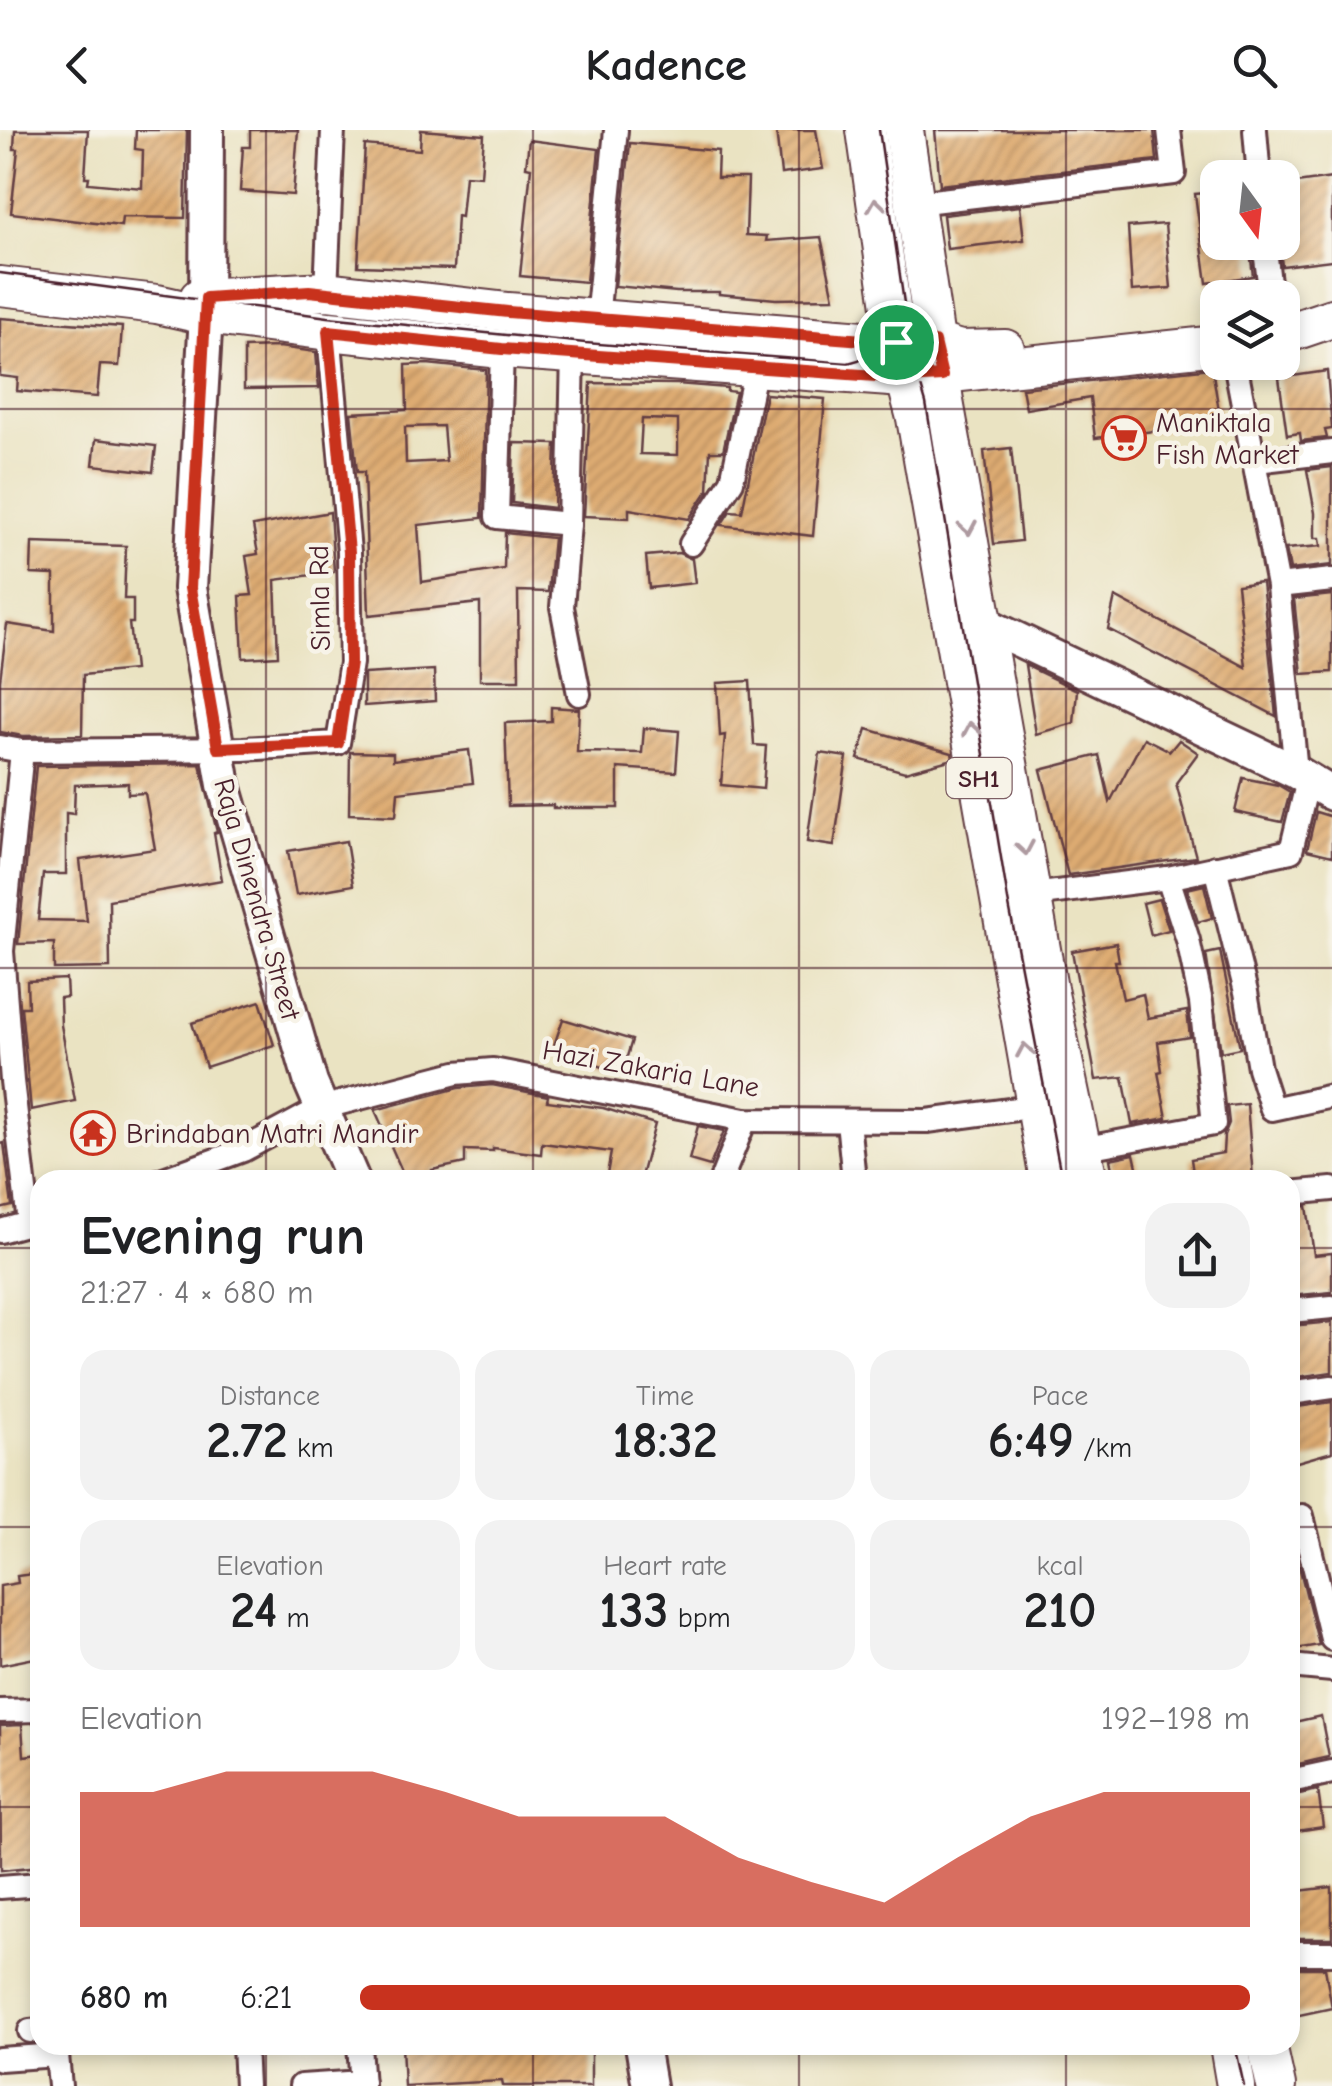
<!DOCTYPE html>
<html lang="en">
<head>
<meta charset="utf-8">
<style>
	body { margin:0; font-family:"Comic Neue",sans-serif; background:#f2f2f2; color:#202124; height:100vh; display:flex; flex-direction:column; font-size:38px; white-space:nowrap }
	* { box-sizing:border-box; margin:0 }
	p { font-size:32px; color:#757577 }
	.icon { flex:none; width:55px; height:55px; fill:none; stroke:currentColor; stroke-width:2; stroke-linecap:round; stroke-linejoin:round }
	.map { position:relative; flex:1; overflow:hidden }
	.sheet { position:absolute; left:30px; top:1040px; width:1270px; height:885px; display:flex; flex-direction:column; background:#fff; border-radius:30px; box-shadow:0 5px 15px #0003 }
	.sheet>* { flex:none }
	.needle { width:65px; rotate:165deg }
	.fabs { position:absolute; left:1200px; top:30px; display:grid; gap:20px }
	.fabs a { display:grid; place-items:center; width:100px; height:100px; border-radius:20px; background:#fff; box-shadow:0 5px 15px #0003; font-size:50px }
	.pin { position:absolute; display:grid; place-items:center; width:85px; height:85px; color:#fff; margin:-42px; border:5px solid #fff; border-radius:50%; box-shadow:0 2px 10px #0007 }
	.round { display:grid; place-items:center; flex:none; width:105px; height:105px; border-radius:30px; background:#f2f2f2 }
	.head { display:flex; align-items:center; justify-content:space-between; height:170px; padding:0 50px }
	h1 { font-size:55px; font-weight:600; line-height:75px }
	.stats { display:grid; grid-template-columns:repeat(3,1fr); gap:15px; height:170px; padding:10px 50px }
	.stats div { display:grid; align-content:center; border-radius:25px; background:#f2f2f2; text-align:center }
	.stats b { font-size:50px; font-weight:600 }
	.stats small { font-size:28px; font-weight:400 }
	.stats p { font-size:28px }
	.chart { height:280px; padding:20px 50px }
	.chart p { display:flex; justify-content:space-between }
	.chart svg { width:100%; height:180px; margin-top:10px; fill:#c8321e; opacity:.7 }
	ul { padding:0 50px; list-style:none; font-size:32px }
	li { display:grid; grid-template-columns:160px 120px 1fr; align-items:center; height:75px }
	li i { height:25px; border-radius:12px; background:#c8321e }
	header { display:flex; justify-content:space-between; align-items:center; height:130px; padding:0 50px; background:#fff; font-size:45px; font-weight:600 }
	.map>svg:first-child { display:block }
	.building { fill:url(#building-hatch); fill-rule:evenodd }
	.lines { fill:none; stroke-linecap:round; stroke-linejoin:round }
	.street-casing { stroke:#623c42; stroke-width:28 }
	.secondary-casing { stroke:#623c42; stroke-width:38 }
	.primary-casing { stroke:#623c42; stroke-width:42 }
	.street { stroke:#fff; stroke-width:22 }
	.secondary { stroke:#fff; stroke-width:32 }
	.primary { stroke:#fff; stroke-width:38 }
	.tram { stroke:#4a1f2b; stroke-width:2.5 }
	.oneway { stroke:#ae9aa0 }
	.route-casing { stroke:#fff; stroke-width:20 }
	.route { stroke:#c8321e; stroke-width:12 }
	.grid { fill:none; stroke:#4a1f2b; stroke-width:2.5; stroke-opacity:0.55 }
	.labels { text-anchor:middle; stroke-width:9; stroke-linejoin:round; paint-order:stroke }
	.shield { fill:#f7f3e8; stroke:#7e5f64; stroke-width:2.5 }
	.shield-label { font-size:25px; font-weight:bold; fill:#4a1f2b }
	.poi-label { font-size:28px; fill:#4a1f2b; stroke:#f7f3e8; text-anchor:start }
	.street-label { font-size:28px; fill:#4a1f2b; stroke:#f7f3e8 }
</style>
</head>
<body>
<header><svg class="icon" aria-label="back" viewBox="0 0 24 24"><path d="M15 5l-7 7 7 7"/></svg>Kadence<svg class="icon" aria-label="search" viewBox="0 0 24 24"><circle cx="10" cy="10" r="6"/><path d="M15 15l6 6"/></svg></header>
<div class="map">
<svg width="1332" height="1956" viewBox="0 0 1332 1956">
	<defs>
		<pattern id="building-hatch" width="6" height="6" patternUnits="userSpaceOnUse" patternTransform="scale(2.5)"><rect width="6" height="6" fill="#deac72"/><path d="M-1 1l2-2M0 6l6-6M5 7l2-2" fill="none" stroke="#b68b5e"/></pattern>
	</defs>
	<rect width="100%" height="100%" fill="#f7f3e8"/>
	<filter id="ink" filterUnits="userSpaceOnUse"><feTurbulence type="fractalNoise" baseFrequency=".01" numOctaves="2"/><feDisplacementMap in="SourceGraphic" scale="20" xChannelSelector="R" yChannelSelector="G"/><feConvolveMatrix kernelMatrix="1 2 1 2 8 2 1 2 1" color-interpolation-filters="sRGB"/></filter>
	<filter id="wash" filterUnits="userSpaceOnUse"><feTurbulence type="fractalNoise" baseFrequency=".0048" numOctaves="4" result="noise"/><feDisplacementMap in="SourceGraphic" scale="40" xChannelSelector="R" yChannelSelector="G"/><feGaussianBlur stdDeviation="2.25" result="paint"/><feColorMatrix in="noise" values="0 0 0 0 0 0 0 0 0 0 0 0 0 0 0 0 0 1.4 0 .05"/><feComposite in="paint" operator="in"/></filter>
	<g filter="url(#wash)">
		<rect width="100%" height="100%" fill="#eae3c2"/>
		<g id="blocks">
			<g class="building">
				<path d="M 15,0 L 88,0 L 85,47 L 89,47 L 88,53 L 142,58 L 143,20 L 135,19 L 136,0 L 187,0 L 185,88 L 122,87 L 121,96 L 11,83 L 18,19 L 14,19 Z"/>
				<path d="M 250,0 L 298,0 L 293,65 L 240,61 L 243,17 L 250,17 Z"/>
				<path d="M 421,0 L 484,5 L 481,46 L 465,45 L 461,87 L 457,86 L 454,139 L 358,136 L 365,15 L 420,20 Z"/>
				<path d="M 776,0 L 816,0 L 823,39 L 781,44 Z"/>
				<path d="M 935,0 L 1154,0 L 1157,30 L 940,55 Z"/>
				<path d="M 529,10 L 599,19 L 586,152 L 520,146 L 531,38 L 526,37 Z"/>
				<path d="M 630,13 L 718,21 L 717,48 L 748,48 L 746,105 L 767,106 L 766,111 L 821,107 L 834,168 L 776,169 L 719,164 L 719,162 L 677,162 L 615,156 Z"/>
				<path d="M 1332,48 L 1332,130 L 1282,136 L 1279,112 L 1282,112 L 1282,55 Z"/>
				<path d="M 1218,62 L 1218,112 L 1249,112 L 1253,146 L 1207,153 L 1195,64 Z"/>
				<path d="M 1020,76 L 1024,110 L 947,119 L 943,85 Z"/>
				<path d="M 1165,94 L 1171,158 L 1132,161 L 1128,97 Z"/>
				<path d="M 0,188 L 122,197 L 119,236 L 100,235 L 97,267 L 17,261 L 18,248 L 0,246 Z"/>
				<path d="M 279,217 L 316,222 L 319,258 L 244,259 L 244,218 Z"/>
				<path d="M 427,234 L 486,240 L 482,388 L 418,395 L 422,452 L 504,439 L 505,403 L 553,408 L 548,462 L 518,461 L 519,550 L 480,550 L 480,473 L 369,485 L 364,342 L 357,342 L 351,283 L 407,280 L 406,235 ZM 443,296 L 446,331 L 406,333 L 405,297 Z"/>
				<path d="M 1212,238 L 1221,293 L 1095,308 L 1090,268 L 1026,279 L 1022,258 Z"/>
				<path d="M 1327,241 L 1332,299 L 1325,300 L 1327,308 L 1301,311 L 1300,303 L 1287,305 L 1279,248 Z"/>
				<path d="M 591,253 L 677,254 L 727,258 L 727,261 L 736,262 L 723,321 L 710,321 L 708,360 L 689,389 L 629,379 L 629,388 L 584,386 ZM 642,289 L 678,290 L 678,325 L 640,324 Z"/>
				<path d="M 766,264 L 825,269 L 813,406 L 721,395 L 730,381 L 742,382 Z"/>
				<path d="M 96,309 L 156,316 L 153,342 L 93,335 Z"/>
				<path d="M 514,313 L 556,314 L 554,378 L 512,373 Z"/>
				<path d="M 1011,318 L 1021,411 L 994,414 L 984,321 Z"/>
				<path d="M 1332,337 L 1332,435 L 1290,440 L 1286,419 L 1321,416 L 1320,408 L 1315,408 L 1315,383 L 1307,340 Z"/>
				<path d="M 330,382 L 334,442 L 275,450 L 278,526 L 243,528 L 240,466 L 252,465 L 246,426 L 258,424 L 253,396 Z"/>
				<path d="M 32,413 L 126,416 L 124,469 L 133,469 L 133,493 L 129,493 L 134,540 L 83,545 L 82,605 L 23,606 L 0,602 L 0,550 L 7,494 L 54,501 L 54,445 L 31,444 Z"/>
				<path d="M 679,423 L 692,429 L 695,453 L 649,458 L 646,426 Z"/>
				<path d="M 1262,452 L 1276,586 L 1108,499 L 1115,467 L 1246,537 L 1237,455 Z"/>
				<path d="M 1332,465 L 1332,542 L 1302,544 L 1294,469 Z"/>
				<path d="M 1025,535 L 1077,560 L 1074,593 L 1036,604 Z"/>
				<path d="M 434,540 L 435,571 L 364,576 L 364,544 Z"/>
				<path d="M 750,551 L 754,615 L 766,616 L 763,659 L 721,655 L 725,605 L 720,606 L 717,553 Z"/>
				<path d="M 551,577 L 579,579 L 577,622 L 642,623 L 644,598 L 679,601 L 676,642 L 618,638 L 618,678 L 553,678 L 553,675 L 508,676 L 505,593 L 551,591 Z"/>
				<path d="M 867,599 L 952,623 L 953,629 L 905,642 L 858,629 Z"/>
				<path d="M 1144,608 L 1170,621 L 1179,610 L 1198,623 L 1176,653 L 1196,727 L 1068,745 L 1041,640 L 1099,625 L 1110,672 Z"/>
				<path d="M 469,620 L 473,653 L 398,662 L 396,686 L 349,684 L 350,622 L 393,623 L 393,630 Z"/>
				<path d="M 820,623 L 847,627 L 834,716 L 807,712 Z"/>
				<path d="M 200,634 L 217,702 L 214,703 L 222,750 L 109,770 L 110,838 L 54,839 L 54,813 L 18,814 L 36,636 ZM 128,653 L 128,664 L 145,663 L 155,719 L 80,730 L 87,791 L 38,790 L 43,744 L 66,744 L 66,683 L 74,684 L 75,655 Z"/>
				<path d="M 1243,648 L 1278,655 L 1290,662 L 1282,692 L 1235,682 Z"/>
				<path d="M 1316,682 L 1332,687 L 1332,726 L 1307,720 Z"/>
				<path d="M 346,711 L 353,755 L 296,765 L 288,721 Z"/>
				<path d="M 1204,755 L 1212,788 L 1198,792 L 1187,759 Z"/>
				<path d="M 1159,769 L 1169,800 L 1151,805 L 1143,773 Z"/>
				<path d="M 1116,813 L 1119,831 L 1115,831 L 1123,869 L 1143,864 L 1148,888 L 1187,881 L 1190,907 L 1158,912 L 1162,941 L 1158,942 L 1167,988 L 1132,994 L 1123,947 L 1096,950 L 1072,821 Z"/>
				<path d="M 1220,821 L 1240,918 L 1221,922 L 1206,824 Z"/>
				<path d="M 66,849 L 67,867 L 60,868 L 61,895 L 75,971 L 31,980 L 21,877 L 28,877 L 27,851 Z"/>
				<path d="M 260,871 L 274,915 L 206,937 L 192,893 Z"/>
				<path d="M 563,889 L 632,910 L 622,943 L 552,921 Z"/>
				<path d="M 492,955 L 548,966 L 547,971 L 603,978 L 655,994 L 640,1050 L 606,1050 L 611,1022 L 542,1013 L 541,1024 L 493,1018 L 493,1021 L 465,1020 L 465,1033 L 432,1040 L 433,1046 L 422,1050 L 406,1050 L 375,980 L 458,958 Z"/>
				<path d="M 1247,974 L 1253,1048 L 1226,1050 L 1225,1044 L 1194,1050 L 1191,1029 L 1223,1023 L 1224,1005 L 1229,993 L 1227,976 Z"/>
				<path d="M 698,996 L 724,1001 L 710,1036 L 689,1030 Z"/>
				<path d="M 4,1013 L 12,1076 L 0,1079 L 0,1014 Z"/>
				<path d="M 1134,1024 L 1140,1050 L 1114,1050 L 1110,1029 Z"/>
				<path d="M 1307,1076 L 1314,1125 L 1332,1123 L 1332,1162 L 1290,1166 L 1290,1078 Z"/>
				<path d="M 1332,1192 L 1332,1242 L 1290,1248 L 1290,1196 Z"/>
				<path d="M 1332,1272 L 1332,1322 L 1290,1334 L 1290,1278 Z"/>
				<path d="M 1299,1436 L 1319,1515 L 1290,1520 L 1290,1438 Z"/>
				<path d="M 40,1443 L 40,1527 L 0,1535 L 0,1456 L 18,1453 L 17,1446 Z"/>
				<path d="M 1321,1586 L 1329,1627 L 1290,1636 L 1290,1593 Z"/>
				<path d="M 22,1595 L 24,1626 L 40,1624 L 40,1736 L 1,1740 L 0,1596 Z"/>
				<path d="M 1318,1660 L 1323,1697 L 1290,1702 L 1290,1666 Z"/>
				<path d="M 1332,1757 L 1332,1808 L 1290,1808 L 1290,1762 Z"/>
				<path d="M 1290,1838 L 1325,1838 L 1332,1878 L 1290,1887 Z"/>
				<path d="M 402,1915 L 591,1915 L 591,1956 L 503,1956 L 502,1951 L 404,1956 Z"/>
			</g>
		</g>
	</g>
	<g filter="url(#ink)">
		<use href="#blocks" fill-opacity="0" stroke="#623c42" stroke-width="2.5"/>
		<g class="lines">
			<g class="street-casing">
				<g id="street">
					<path d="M 1255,0 L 1259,48"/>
					<path d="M 915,73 L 1174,43 L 1169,0"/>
					<path d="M 1264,112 L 1271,168"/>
					<path d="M 326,161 L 333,0"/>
					<path d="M 597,189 L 616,0"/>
					<path d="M 502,219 L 497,387 L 569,394"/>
					<path d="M 573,224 L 569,394 L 562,477 L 579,564"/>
					<path d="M 1235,232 L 1278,456 L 1296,642"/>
					<path d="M 1256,331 L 1332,322"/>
					<path d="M 691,414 L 732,351 L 756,237"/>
					<path d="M 1278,456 L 1332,450"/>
					<path d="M 0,617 L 22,621 L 243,619 L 338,613 L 351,533 L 349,422 L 329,201"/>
					<path d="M 22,621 L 2,821 L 12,951 L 29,1093"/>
					<path d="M 1215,737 L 1246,862 L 1259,938 L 1272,979 L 1332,966"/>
					<path d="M 1033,765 L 1168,748 L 1291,721 L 1308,650"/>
					<path d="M 848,991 L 854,1050"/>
					<path d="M 1081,1019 L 1214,994 L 1201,872 L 1188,810 L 1168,748"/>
					<path d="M 161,1050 L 243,1020 L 321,978 L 456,943 L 493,940 L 745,990 L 927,991 L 1046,975"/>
					<path d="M 721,1050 L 745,990"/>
					<path d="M 1290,1063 L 1332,1059"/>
					<path d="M 0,1101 L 40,1090"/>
					<path d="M 1290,1181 L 1332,1177"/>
					<path d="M 1290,1263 L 1332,1257"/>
					<path d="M 1290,1388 L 1302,1386 L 1332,1509"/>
					<path d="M 1290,1536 L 1332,1540"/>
					<path d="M 0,1581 L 40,1580"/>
					<path d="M 1290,1651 L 1332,1642"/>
					<path d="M 0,1757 L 40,1754"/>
					<path d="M 1290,1823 L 1332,1823"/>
					<path d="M 30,1901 L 40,1900"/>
					<path d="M 244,1915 L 246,1956"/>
					<path d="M 359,1915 L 362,1956"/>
					<path d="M 0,1929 L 57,1925 L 60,1956"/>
					<path d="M 301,1956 L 362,1952"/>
				</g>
			</g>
			<g class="secondary-casing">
				<g id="secondary">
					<path d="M 207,0 L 206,185 L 190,458 L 224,655 L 311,953 L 353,1050"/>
					<path d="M 964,484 L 1296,642 L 1332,664"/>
					<path d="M 642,1915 L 649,1956"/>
				</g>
			</g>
			<g class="primary-casing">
				<g id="primary">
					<path d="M 866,0 L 896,212 L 916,288 L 1049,1050"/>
					<path d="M 904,0 L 944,271 L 1048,859 L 1088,1050"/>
					<path d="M 0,156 L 157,174 L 206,185 L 329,201 L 502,219 L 904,248 L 1218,215"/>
					<path d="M 199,168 L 326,161 L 508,182 L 889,212 L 934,212 L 960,220 L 1005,219"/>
					<path d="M 1282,205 L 1332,188"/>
					<path d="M 1229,1915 L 1236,1956"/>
					<path d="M 1267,1915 L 1276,1956"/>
				</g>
			</g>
			<use href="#street" class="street"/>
			<use href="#secondary" class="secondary"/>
			<use href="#primary" class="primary"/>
			<g class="tram">
				<path d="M 0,143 L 328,187 L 585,213 L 848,233 C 877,226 898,211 905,180 L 879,0"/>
				<path d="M 901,188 L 926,273 L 1008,770 L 1062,1050"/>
				<path d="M 1235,1915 L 1244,1956"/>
			</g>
		</g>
		<defs><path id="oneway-chevron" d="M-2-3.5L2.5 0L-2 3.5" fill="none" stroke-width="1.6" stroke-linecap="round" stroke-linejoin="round" transform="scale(2.5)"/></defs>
		<g class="oneway">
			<use href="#oneway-chevron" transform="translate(876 75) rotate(-98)"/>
			<use href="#oneway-chevron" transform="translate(968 398) rotate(80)"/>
			<use href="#oneway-chevron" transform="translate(971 599) rotate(-100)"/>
			<use href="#oneway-chevron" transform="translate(1025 718) rotate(80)"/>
			<use href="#oneway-chevron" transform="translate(1025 920) rotate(-100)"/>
		</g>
	</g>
	<g class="lines" filter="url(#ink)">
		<g class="route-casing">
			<path id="route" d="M 309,161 L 508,182 L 889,212 L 934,212 L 942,246 L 904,248 L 502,219 L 328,201 L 349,422 L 350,533 L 338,613 L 218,618 L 190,458 L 206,168 Z"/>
		</g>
		<use href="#route" class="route"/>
	</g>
	<path class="grid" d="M 266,0 L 266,1050M 533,0 L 533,1050M 799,0 L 799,1050M 1066,0 L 1066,1050M 0,279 L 1332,279M 0,559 L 1332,559M 0,838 L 1332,838M 0,1118 L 40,1118M 1290,1118 L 1332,1118M 0,1397 L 40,1397M 1290,1397 L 1332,1397M 0,1677 L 40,1677M 1290,1677 L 1332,1677M 266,1915 L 266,1956M 533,1915 L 533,1956M 799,1915 L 799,1956M 1066,1915 L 1066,1956"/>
	<defs>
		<g id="supermarket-ring" transform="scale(2.25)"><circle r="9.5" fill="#f7f3e8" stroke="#c8321e" stroke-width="1.5"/><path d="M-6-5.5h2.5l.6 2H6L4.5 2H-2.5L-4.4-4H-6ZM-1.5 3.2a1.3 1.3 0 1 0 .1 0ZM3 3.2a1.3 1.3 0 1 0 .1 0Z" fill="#c8321e"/></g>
		<g id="temple-ring" transform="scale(2.25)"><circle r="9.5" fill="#f7f3e8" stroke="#c8321e" stroke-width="1.5"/><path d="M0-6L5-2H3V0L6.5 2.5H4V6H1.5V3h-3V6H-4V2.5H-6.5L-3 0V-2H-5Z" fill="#c8321e"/></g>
	</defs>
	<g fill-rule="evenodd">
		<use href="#supermarket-ring" x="1124" y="308"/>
		<use href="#temple-ring" x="93" y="1003"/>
	</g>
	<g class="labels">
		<rect class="shield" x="946.5" y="628" width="65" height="40" rx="8"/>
		<g class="shield-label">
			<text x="979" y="657">SH1</text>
		</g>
		<g class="poi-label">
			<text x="1156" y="302">Maniktala<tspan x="1156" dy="32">Fish Market</tspan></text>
			<text x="126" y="1013">Brindaban Matri Mandir</text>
		</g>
		<g class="street-label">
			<text transform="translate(319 468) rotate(-91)" y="10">Simla Rd</text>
			<text transform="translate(258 769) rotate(74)" y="10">Raja Dinendra Street</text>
			<text transform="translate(651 938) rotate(10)" y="10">Hazi Zakaria Lane</text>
		</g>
	</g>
</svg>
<div class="fabs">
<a><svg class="needle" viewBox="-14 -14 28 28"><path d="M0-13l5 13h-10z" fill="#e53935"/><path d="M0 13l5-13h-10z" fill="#757577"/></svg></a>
<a><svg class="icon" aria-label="layers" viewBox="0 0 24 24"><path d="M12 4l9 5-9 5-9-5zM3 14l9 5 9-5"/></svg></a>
</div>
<div class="pin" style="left:896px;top:212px;background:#1e9e55"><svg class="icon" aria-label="arrive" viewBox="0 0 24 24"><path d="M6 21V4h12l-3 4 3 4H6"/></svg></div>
<section class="sheet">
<div class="head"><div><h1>Evening run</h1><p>21:27 · 4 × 680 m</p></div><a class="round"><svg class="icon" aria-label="share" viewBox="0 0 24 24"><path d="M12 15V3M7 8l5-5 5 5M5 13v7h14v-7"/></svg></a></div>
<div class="stats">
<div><p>Distance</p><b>2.72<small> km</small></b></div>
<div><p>Time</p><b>18:32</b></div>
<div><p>Pace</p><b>6:49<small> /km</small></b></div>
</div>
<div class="stats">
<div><p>Elevation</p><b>24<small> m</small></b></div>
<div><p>Heart rate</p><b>133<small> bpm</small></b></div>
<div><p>kcal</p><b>210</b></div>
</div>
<div class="chart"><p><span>Elevation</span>192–198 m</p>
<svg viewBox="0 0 160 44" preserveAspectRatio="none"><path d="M0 44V11L10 11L20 6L30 6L40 6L50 11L60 17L70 17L80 17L90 27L100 33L110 38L120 27L130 17L140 11L150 11L160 11V44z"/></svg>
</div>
<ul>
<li><b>680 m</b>6:21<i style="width:100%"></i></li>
</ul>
</section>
</div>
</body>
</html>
